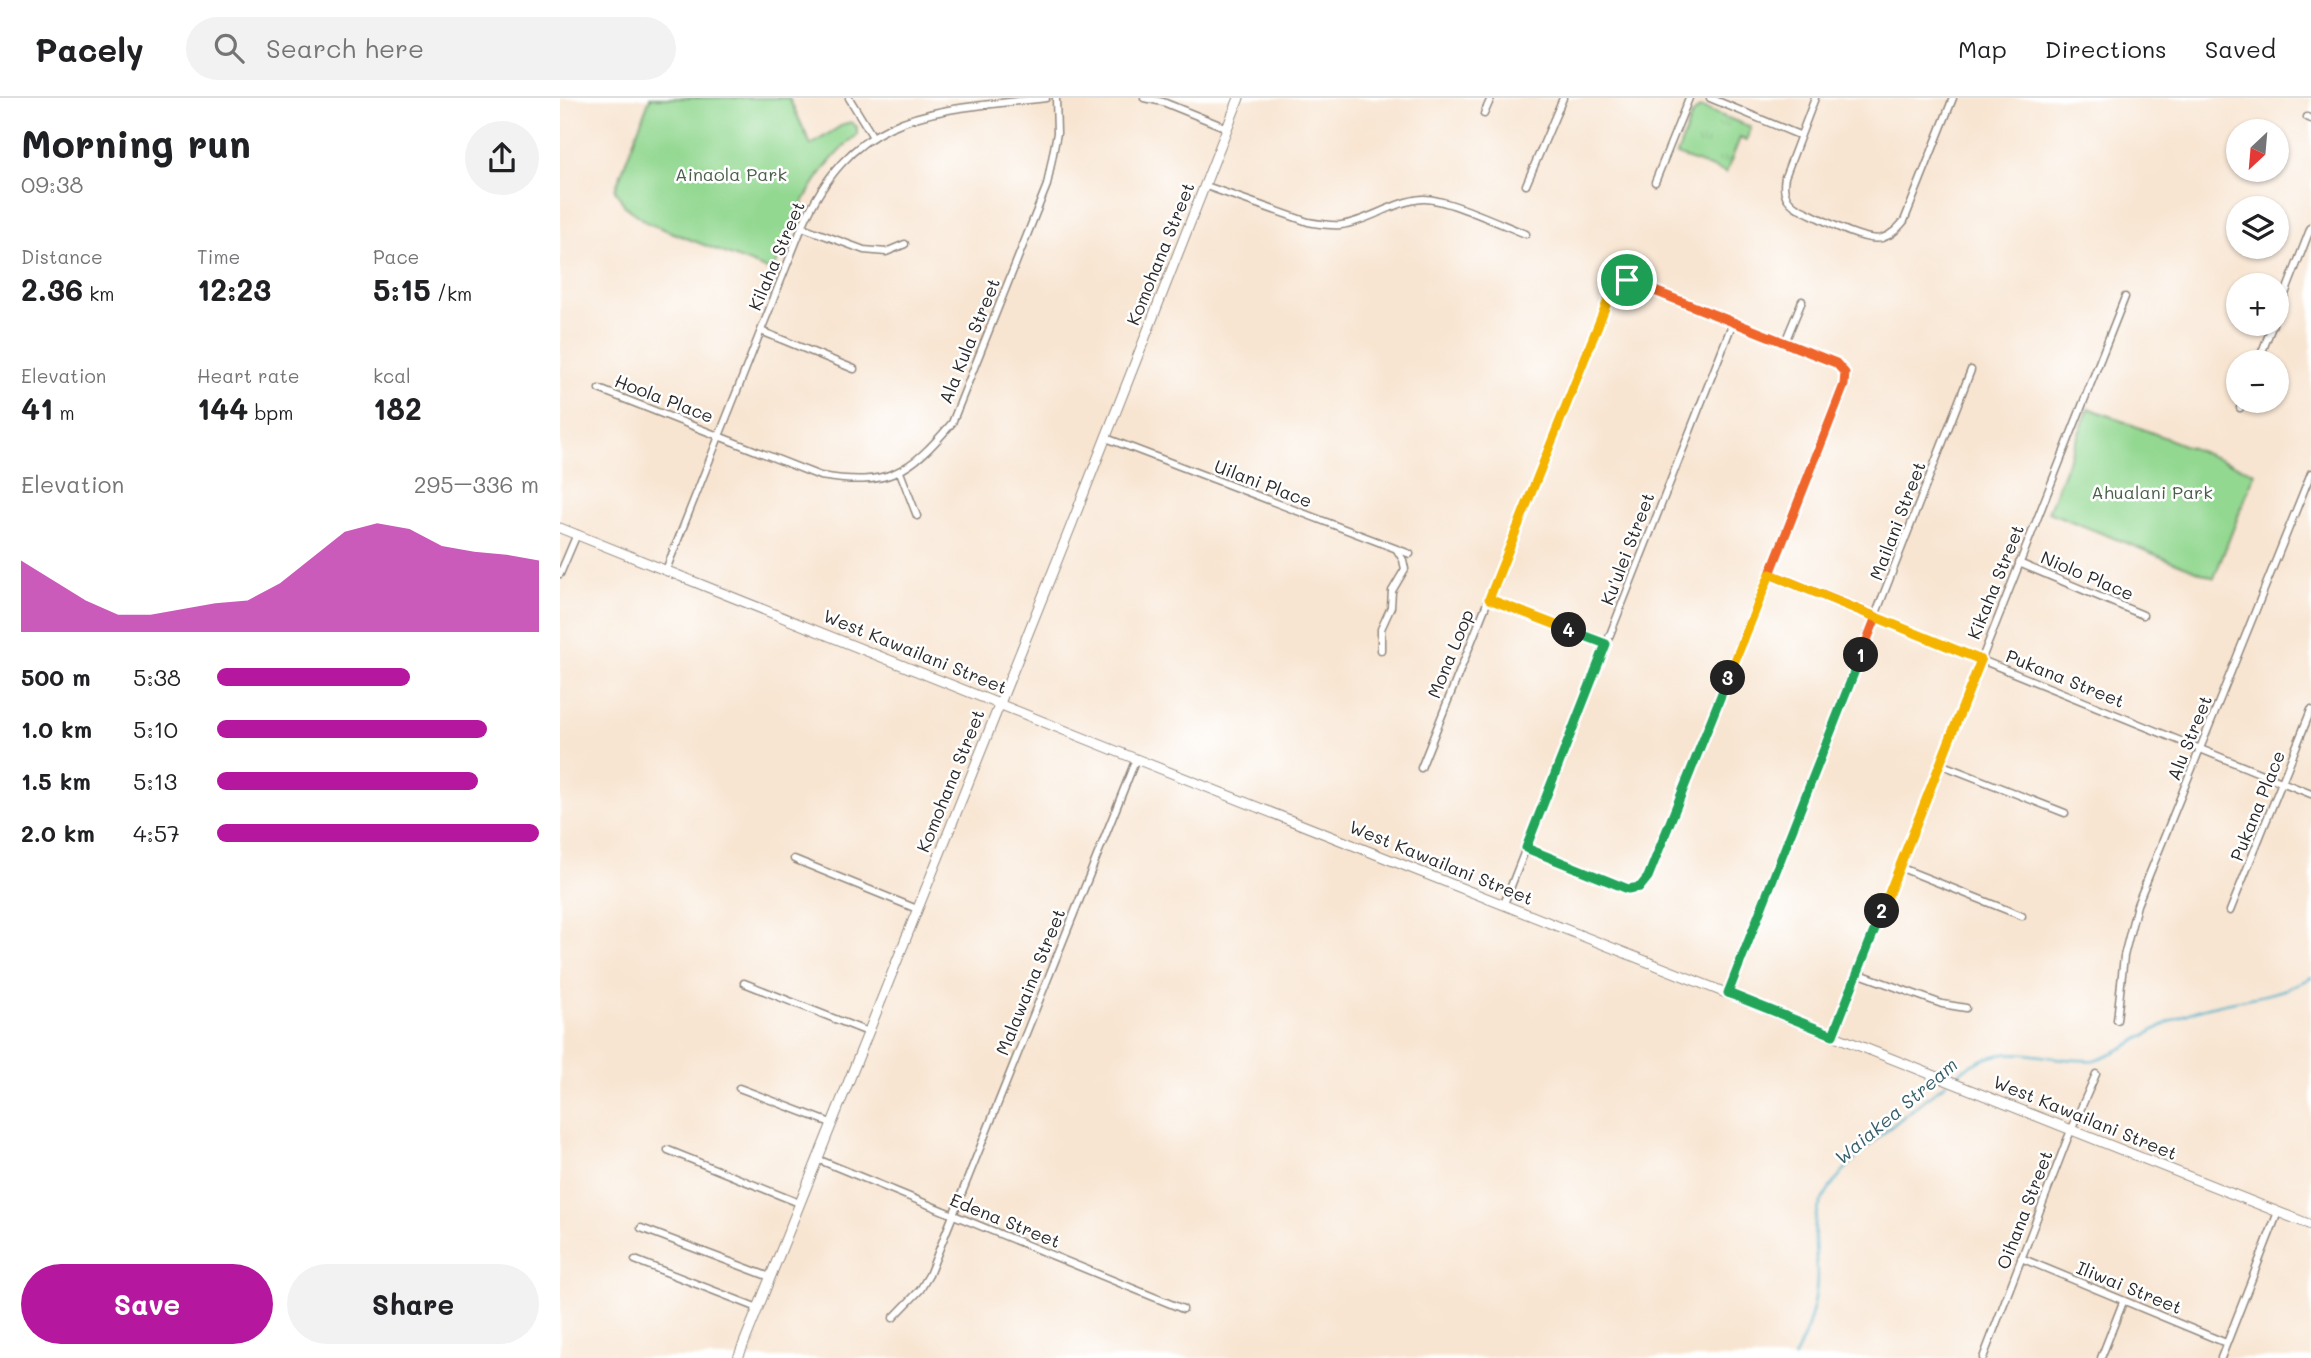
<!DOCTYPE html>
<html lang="en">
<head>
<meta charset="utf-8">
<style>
	body { margin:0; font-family:Mali,sans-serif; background:#f2f2f2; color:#202124; height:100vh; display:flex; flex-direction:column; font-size:26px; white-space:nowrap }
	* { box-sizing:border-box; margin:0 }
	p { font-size:23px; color:#757577 }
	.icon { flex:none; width:38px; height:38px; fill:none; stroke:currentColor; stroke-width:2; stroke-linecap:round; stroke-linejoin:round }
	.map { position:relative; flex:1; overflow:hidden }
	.details { display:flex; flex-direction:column; background:#fff; width:560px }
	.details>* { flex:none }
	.needle { width:46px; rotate:206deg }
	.controls { position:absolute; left:1666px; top:21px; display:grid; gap:14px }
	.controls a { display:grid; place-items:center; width:63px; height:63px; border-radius:50%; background:#fff; box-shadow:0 2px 5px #0004; font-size:35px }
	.pin { position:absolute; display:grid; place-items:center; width:60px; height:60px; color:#fff; margin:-30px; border:4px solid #fff; border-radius:50%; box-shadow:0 2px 7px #0007 }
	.km { position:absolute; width:35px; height:35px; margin:-18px; border-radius:50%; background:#222; color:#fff; font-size:19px; line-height:35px; text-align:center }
	.round { display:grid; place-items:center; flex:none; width:74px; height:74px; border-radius:37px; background:#f2f2f2 }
	.headline { display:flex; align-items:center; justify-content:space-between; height:119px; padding:0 21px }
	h1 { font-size:38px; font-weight:700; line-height:52px }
	.stats { display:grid; grid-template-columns:repeat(3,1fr); gap:10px; height:119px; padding:7px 21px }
	.stats div { display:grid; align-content:center }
	.stats b { font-size:30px; font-weight:700 }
	.stats small { font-size:19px; font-weight:400 }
	.stats p { font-size:19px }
	.chart { height:196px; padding:14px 21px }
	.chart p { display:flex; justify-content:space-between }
	.chart svg { width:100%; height:126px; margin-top:7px; fill:#b5179e; opacity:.7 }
	.primary-button { display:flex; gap:14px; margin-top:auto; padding:14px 21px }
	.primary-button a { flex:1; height:80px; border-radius:42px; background:#b5179e; color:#fff; font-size:28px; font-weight:700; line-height:80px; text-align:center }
	.primary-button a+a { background:#f2f2f2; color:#202124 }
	ul { padding:0 21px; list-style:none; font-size:23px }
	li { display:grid; grid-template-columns:112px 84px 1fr; align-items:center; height:52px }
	li i { height:18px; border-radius:9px; background:#b5179e }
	header { display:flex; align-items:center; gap:42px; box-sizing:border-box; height:98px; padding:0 35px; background:#fff; border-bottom:2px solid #e0e0e0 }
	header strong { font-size:33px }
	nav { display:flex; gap:38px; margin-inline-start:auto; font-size:24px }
	.search { width:490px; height:63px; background:#f2f2f2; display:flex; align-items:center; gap:18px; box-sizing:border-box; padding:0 24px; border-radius:38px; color:#757577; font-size:26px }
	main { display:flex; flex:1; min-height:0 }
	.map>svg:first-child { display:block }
	.grass { fill:url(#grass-tufts); stroke:#5f825e; stroke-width:2 }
	.park { fill:#93d891; stroke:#5f825e; stroke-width:2 }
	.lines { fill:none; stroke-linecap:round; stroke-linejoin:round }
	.stream { stroke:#48adc7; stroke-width:2.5 }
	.street-casing { stroke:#92887e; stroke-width:9 }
	.secondary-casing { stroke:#92887e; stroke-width:11 }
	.street { stroke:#fff; stroke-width:6 }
	.secondary { stroke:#fff; stroke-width:9 }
	.split-1-casing { stroke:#fff; stroke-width:14 }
	.split-2-casing { stroke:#fff; stroke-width:14 }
	.split-3-casing { stroke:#fff; stroke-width:14 }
	.split-4-casing { stroke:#fff; stroke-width:14 }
	.split-5-casing { stroke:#fff; stroke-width:14 }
	.split-1 { stroke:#f0652b; stroke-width:9 }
	.split-2 { stroke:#22a559; stroke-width:9 }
	.split-3 { stroke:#f5b400; stroke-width:9 }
	.split-4 { stroke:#22a559; stroke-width:9 }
	.split-5 { stroke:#f5b400; stroke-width:9 }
	.labels { text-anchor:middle; stroke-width:5; stroke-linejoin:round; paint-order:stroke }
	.park-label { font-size:18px; fill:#4a5f4a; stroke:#fff }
	.street-label { font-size:18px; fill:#2b2b2b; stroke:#fff }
	.water-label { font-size:19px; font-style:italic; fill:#375f69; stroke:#fff }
</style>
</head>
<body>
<header>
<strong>Pacely</strong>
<div class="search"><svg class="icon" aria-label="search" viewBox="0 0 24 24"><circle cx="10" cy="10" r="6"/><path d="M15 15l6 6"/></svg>Search here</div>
<nav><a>Map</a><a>Directions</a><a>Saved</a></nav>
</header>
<main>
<section class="details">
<div class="headline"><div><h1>Morning run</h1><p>09:38</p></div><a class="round"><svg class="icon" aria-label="share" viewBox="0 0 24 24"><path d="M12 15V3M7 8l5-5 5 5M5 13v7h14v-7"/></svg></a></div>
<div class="stats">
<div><p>Distance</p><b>2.36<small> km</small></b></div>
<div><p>Time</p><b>12:23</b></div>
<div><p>Pace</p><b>5:15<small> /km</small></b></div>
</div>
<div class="stats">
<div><p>Elevation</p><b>41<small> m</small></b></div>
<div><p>Heart rate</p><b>144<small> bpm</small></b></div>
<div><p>kcal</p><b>182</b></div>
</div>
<div class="chart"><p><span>Elevation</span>295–336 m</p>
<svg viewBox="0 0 160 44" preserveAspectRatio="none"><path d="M0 44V19L10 26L20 33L30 38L40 38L50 36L60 34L70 33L80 27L90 18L100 9L110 6L120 8L130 14L140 16L150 17L160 19V44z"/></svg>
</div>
<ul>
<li><b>500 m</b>5:38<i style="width:60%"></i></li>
<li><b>1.0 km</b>5:10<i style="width:84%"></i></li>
<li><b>1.5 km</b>5:13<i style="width:81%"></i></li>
<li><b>2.0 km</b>4:57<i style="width:100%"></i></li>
</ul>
<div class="primary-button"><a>Save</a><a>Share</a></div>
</section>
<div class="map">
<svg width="1751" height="1260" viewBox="0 0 1751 1260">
	<defs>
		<pattern id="grass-tufts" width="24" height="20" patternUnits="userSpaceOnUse" patternTransform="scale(1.75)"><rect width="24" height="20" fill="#93d891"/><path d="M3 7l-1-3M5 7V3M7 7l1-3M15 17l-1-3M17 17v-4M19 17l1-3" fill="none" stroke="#7fba7d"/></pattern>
	</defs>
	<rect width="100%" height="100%" fill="#fff"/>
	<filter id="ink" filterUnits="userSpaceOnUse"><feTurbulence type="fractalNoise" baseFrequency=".0143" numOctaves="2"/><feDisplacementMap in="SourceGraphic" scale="14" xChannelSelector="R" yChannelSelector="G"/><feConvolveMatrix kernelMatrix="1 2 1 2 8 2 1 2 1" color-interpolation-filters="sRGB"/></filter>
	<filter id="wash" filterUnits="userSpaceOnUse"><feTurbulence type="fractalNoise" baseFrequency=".00686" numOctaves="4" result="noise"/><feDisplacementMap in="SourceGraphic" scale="28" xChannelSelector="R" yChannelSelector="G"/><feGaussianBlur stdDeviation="1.57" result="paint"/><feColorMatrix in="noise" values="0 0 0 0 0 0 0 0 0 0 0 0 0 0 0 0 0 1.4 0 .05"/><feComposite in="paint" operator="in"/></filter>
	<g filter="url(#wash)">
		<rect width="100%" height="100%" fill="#f8e5d1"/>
		<path class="grass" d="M 1142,10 L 1191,29 L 1186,43 L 1180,40 L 1166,75 L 1117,57 L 1131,19 L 1138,11 Z"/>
		<g class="park">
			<path d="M 90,0 L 229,0 L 251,47 L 284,26 L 291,24 L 297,29 L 297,37 C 252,73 233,122 213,174 L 88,125 L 65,108 L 55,92 Z"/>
			<path d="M 1529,310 L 1695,375 L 1654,480 L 1488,414 Z"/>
		</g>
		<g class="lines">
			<g class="stream">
				<path d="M 1391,981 C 1447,936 1474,965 1534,962 C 1567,952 1595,928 1627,916 C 1667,899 1714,903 1751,879"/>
				<path d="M 1234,1260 C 1247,1236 1257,1205 1257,1178 C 1257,1158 1252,1138 1256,1118 C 1267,1072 1349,1015 1386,985"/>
			</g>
		</g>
	</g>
	<g filter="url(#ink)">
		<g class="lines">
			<g class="street-casing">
				<g id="street">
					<path d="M 289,0 L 313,39"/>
					<path d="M 584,0 L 603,4 L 667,30"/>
					<path d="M 1150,0 L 1239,37"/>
					<path d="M 1255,0 L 1225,79 C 1222,94 1226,103 1238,110 C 1258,119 1303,145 1322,140 C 1332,137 1338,130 1344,123 L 1393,0"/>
					<path d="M 924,16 L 931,0"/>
					<path d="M 1747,19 L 1751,21"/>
					<path d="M 1095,84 L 1129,0"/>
					<path d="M 966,87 L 1003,0"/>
					<path d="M 646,88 L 748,124 C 759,126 770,128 781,127 C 809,123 834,103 863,101 C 886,100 942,127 966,136"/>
					<path d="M 242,129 L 304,152 L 326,154 L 345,146"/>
					<path d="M 1717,217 L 1751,129"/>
					<path d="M 201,233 L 294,271"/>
					<path d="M 1225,244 L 1242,203"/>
					<path d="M 1698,264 L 1713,226"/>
					<path d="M 39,291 L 260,378 C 328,389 349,376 392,325 L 487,87 L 497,35 L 496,0"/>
					<path d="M 1680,310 L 1683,303"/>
					<path d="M 546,340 L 850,456"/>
					<path d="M 340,374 L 357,418"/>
					<path d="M 1459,465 L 1583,517"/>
					<path d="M 106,472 L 242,129 C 294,10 373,13 486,0"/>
					<path d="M 0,476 L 17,436"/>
					<path d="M 1210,476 L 1751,696"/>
					<path d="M 928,501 L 1046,546"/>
					<path d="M 821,552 L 821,531 L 831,509 L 832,493 L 845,471 L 843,462 L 837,452"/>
					<path d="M 1380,666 L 1505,715"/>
					<path d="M 861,670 L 1056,182 L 1062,180 L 1276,265 L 1285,275 L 1284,287 L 1088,779 L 1080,789 L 1068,791 L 966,750"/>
					<path d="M 234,761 L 357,811"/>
					<path d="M 1339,769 L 1462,818"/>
					<path d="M 944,806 L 1173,224"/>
					<path d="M 1670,813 L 1751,612"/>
					<path d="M 1297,875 L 1382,906 L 1406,910"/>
					<path d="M 184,885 L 308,934"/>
					<path d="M 1168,895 L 1411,272"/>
					<path d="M 1557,922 L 1564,858 L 1577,807 L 1751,375"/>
					<path d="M 1273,937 L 1565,199"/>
					<path d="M 179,990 L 271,1025"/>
					<path d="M 108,1052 L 239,1105"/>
					<path d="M 257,1061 L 623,1211"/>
					<path d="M 81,1130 L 210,1179"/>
					<path d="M 1461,1160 L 1666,1245"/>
					<path d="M 75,1162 L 198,1210"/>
					<path d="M 333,1220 L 360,1192 L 369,1177 L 576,661"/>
					<path d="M 1423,1260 L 1507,1042 L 1536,976"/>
					<path d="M 1541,1260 L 1563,1204"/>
					<path d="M 1661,1260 L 1718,1114"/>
				</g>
			</g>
			<g class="secondary-casing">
				<g id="secondary">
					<path d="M 0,430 L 576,661 L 1751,1127"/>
					<path d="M 178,1260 L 511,428 L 679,0"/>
				</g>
			</g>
			<use href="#street" class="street"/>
			<use href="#secondary" class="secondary"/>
		</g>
	</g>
	<g class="lines" filter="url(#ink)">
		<g class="split-1-casing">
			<path id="split-1" d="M 1067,182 L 1276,265 L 1285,275 L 1284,287 L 1210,476 L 1316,519 L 1301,557"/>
		</g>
		<g class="split-2-casing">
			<path id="split-2" d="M 1301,557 L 1168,895 L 1273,937 L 1322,813"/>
		</g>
		<g class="split-3-casing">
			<path id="split-3" d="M 1168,580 L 1210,476 L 1421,562 L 1322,813"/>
		</g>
		<g class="split-4-casing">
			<path id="split-4" d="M 1009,532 L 1046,546 L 966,750 L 1068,791 L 1080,789 L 1088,779 L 1168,580"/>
		</g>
		<g class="split-5-casing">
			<path id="split-5" d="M 1009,532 L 929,501 L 1056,182 L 1062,180 L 1067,182"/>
		</g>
		<use href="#split-1" class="split-1"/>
		<use href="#split-2" class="split-2"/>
		<use href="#split-3" class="split-3"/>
		<use href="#split-4" class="split-4"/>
		<use href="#split-5" class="split-5"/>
	</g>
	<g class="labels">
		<g class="park-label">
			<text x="171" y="83">Ainaola Park</text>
			<text x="1592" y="401">Ahualani Park</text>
		</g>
		<g class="street-label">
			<text transform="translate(601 156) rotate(-68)" y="6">Komohana Street</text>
			<text transform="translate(217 158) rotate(-67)" y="6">Kilaha Street</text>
			<text transform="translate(410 243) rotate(-68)" y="6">Ala Kula Street</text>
			<text transform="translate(104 301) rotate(21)" y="6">Hoola Place</text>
			<text transform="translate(703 386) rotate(21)" y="6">Uilani Place</text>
			<text transform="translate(1338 423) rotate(-69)" y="6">Mailani Street</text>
			<text transform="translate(1068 451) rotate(-69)" y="6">Ku'ulei Street</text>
			<text transform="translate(1527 478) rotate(23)" y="6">Niolo Place</text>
			<text transform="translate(1436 484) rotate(-68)" y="6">Kikaha Street</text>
			<text transform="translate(355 554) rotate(22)" y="6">West Kawailani Street</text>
			<text transform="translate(891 556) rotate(-68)" y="6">Mona Loop</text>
			<text transform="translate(1505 581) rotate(22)" y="6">Pukana Street</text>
			<text transform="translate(1630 640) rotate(-68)" y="6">Alu Street</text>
			<text transform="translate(391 683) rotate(-68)" y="6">Komohana Street</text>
			<text transform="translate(1698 708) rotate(-68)" y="6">Pukana Place</text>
			<text transform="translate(881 765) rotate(22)" y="6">West Kawailani Street</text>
			<text transform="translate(471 884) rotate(-68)" y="6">Malawaina Street</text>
			<text transform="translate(1525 1020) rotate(22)" y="6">West Kawailani Street</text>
			<text transform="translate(1465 1112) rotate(-69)" y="6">Oihana Street</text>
			<text transform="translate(445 1123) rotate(22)" y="6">Edena Street</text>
			<text transform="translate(1569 1190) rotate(22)" y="6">Iliwai Street</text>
		</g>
		<g class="water-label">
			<text transform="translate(1336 1013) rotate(-40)" y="7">Waiakea Stream</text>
		</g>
	</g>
</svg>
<div class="controls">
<a><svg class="needle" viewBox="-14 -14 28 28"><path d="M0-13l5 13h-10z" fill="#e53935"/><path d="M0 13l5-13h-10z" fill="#757577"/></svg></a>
<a><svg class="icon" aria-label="layers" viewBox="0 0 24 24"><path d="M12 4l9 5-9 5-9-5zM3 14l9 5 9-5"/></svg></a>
<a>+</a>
<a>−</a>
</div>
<div class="pin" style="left:1067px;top:182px;background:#1e9e55"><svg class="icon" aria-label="arrive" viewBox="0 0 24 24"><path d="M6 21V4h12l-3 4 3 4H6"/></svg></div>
<b class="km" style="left:1301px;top:557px">1</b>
<b class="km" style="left:1322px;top:813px">2</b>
<b class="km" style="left:1168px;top:580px">3</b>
<b class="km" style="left:1009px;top:532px">4</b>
</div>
</main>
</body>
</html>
